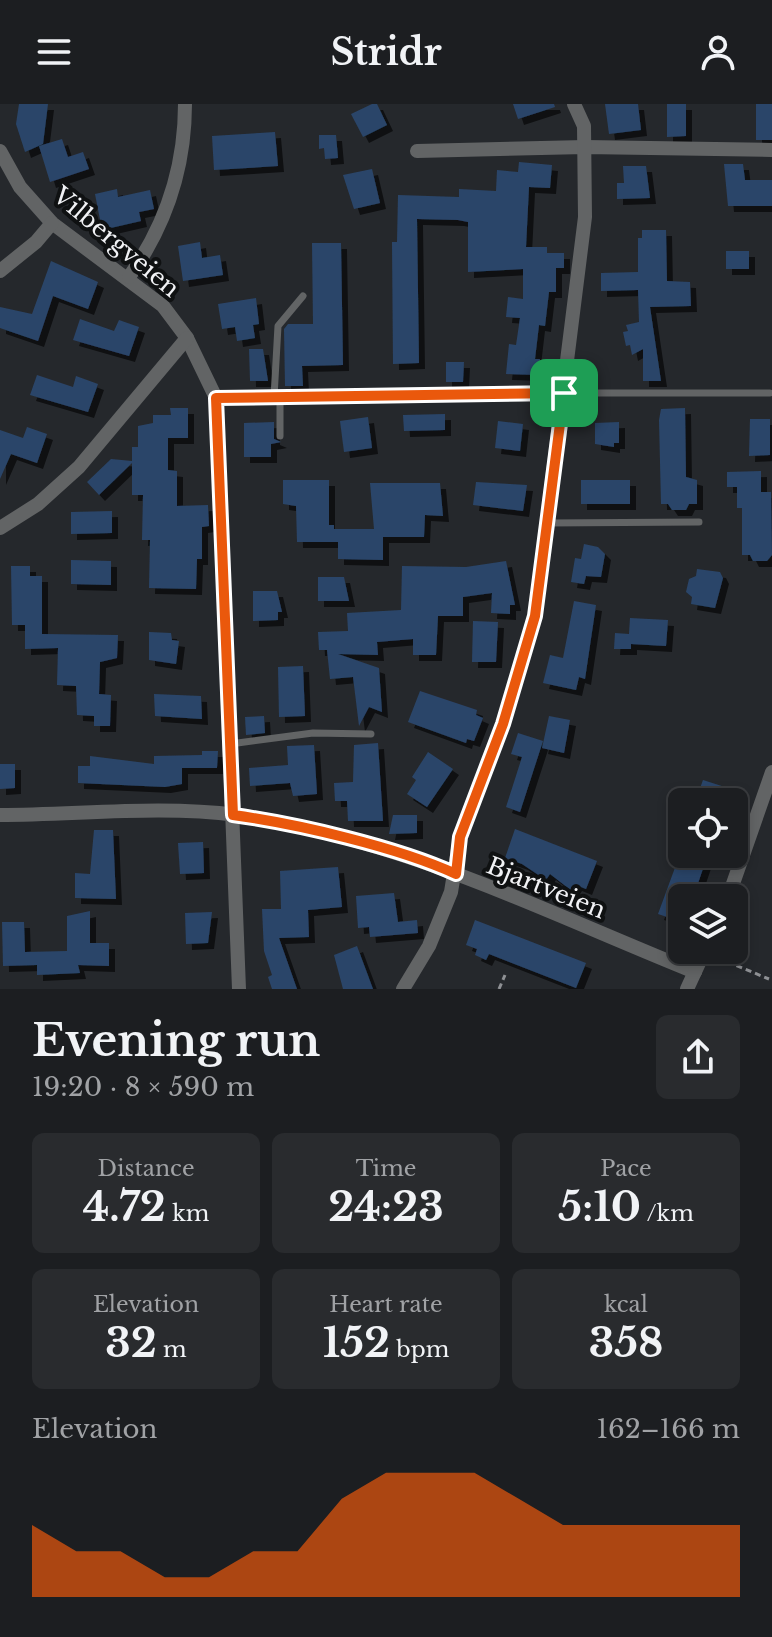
<!DOCTYPE html>
<html lang="en">
<head>
<meta charset="utf-8">
<style>
	body { margin:0; font-family:"Libre Baskerville",serif; background:#292b2e; color:#f1f3f6; height:100vh; display:flex; flex-direction:column; font-size:30px; white-space:nowrap }
	* { box-sizing:border-box; margin:0 }
	p { font-size:26px; color:#a0a2a5 }
	.icon { flex:none; width:44px; height:44px; fill:none; stroke:currentColor; stroke-width:2; stroke-linecap:round; stroke-linejoin:round }
	.map { position:relative; height:885px; overflow:hidden }
	.details { display:flex; flex-direction:column; background:#1c1e21; flex:1 }
	.details>* { flex:none }
	.controls { position:absolute; left:668px; top:684px; display:grid; gap:16px }
	.controls a { display:grid; place-items:center; width:80px; height:80px; border-radius:12px; background:#1c1e21; box-shadow:0 4px 12px #0003,0 0 0 2px #3a3c3f; font-size:40px }
	.pin { position:absolute; display:grid; place-items:center; width:68px; height:68px; color:#fff; margin:-34px; border-radius:16px; box-shadow:0 4px 12px #0006 }
	.round { display:grid; place-items:center; flex:none; width:84px; height:84px; border-radius:12px; background:#292b2e }
	.head { display:flex; align-items:center; justify-content:space-between; height:136px; padding:0 32px }
	h1 { font-size:44px; font-weight:800; line-height:60px }
	.stats { display:grid; grid-template-columns:repeat(3,1fr); gap:12px; height:136px; padding:8px 32px }
	.stats div { display:grid; align-content:center; border-radius:12px; background:#292b2e; text-align:center }
	.stats b { font-size:40px; font-weight:800 }
	.stats small { font-size:22px; font-weight:400 }
	.stats p { font-size:22px }
	.chart { height:224px; padding:16px 32px }
	.chart p { display:flex; justify-content:space-between }
	.chart svg { width:100%; height:144px; margin-top:8px; fill:#ea580c; opacity:.7 }
	header { display:flex; justify-content:space-between; align-items:center; height:104px; padding:0 32px; background:#1c1e21; font-size:36px; font-weight:800 }
	.map>svg:first-child { display:block }
	.building { fill:#2a4569; filter:url(#shadow) }
	.lines { fill:none; stroke-linecap:round; stroke-linejoin:round }
	.path { stroke:#8e9094; stroke-width:3; stroke-dasharray:6 4; stroke-linecap:butt }
	.lane { stroke:#626465; stroke-width:7 }
	.street { stroke:#626465; stroke-width:14 }
	.route-casing { stroke:#fff; stroke-width:16 }
	.route { stroke:#ea580c; stroke-width:10 }
	.labels { text-anchor:middle; stroke-width:8; stroke-linejoin:round; paint-order:stroke }
	.street-label { font-size:24px; fill:#f1f2f5; stroke:#0f1112 }
</style>
</head>
<body>
<header><svg class="icon" aria-label="menu" viewBox="0 0 24 24"><path d="M4 6h16M4 12h16M4 18h16"/></svg>Stridr<svg class="icon" aria-label="person" viewBox="0 0 24 24"><circle cx="12" cy="8" r="4"/><path d="M4 21q1-7 8-7t8 7"/></svg></header>
<div class="map">
<svg width="772" height="885" viewBox="0 0 772 885">
	<defs>
		<filter id="shadow"><feDropShadow dx="6" dy="6" stdDeviation="0" flood-color="#0009"/></filter>
	</defs>
	<rect width="100%" height="100%" fill="#25282c"/>
	<g class="building">
		<path d="M 19,0 L 48,0 L 43,40 L 25,48 L 16,20 Z"/>
		<path d="M 372,0 L 377,0 L 387,21 L 363,33 L 351,10 Z"/>
		<path d="M 513,0 L 554,0 L 555,3 L 518,15 Z"/>
		<path d="M 605,0 L 638,0 L 641,26 L 609,30 Z"/>
		<path d="M 667,0 L 686,0 L 686,32 L 667,33 Z"/>
		<rect x="756" y="0" width="16" height="36"/>
		<path d="M 275,28 L 278,62 L 214,66 L 212,32 Z"/>
		<path d="M 319,31 L 336,31 L 338,54 L 325,55 L 324,44 L 319,45 Z"/>
		<path d="M 62,35 L 68,53 L 83,48 L 89,65 L 50,78 L 39,42 Z"/>
		<path d="M 519,58 L 552,61 L 550,84 L 529,83 L 526,143 L 547,143 L 547,149 L 564,149 L 564,164 L 556,164 L 556,188 L 549,188 L 545,222 L 539,221 L 535,255 L 540,255 L 538,271 L 506,270 L 509,240 L 516,241 L 520,214 L 506,213 L 508,193 L 523,195 L 523,165 L 468,168 L 468,118 L 458,116 L 417,115 L 419,259 L 393,260 L 392,138 L 397,138 L 398,91 L 459,93 L 459,85 L 496,87 L 497,66 L 518,68 Z"/>
		<path d="M 724,60 L 743,60 L 745,76 L 772,76 L 772,102 L 728,102 Z"/>
		<path d="M 623,62 L 646,62 L 650,94 L 617,95 L 617,79 L 624,79 Z"/>
		<path d="M 372,65 L 380,99 L 354,105 L 343,71 Z"/>
		<path d="M 117,85 L 118,93 L 150,86 L 154,105 L 139,108 L 141,117 L 102,126 L 95,90 Z"/>
		<path d="M 642,126 L 666,126 L 667,177 L 690,178 L 691,202 L 650,203 L 661,277 L 643,277 L 643,245 L 632,251 L 630,241 L 626,242 L 623,228 L 628,227 L 626,221 L 639,218 L 638,186 L 601,187 L 601,169 L 638,168 L 638,134 L 642,134 Z"/>
		<path d="M 200,138 L 202,154 L 220,151 L 223,171 L 183,177 L 178,142 Z"/>
		<path d="M 312,139 L 341,139 L 343,261 L 302,262 L 303,282 L 285,282 L 284,225 L 288,220 L 313,220 Z"/>
		<rect x="726" y="147" width="23" height="18"/>
		<path d="M 51,157 L 98,178 L 88,205 L 53,192 L 38,237 L 0,224 L 0,203 L 32,210 Z"/>
		<path d="M 256,194 L 259,220 L 253,221 L 255,234 L 237,237 L 235,223 L 222,225 L 218,200 Z"/>
		<path d="M 80,215 L 114,227 L 119,216 L 139,223 L 129,252 L 73,236 Z"/>
		<path d="M 249,245 L 263,245 L 268,277 L 250,277 Z"/>
		<path d="M 446,258 L 464,258 L 463,278 L 446,278 Z"/>
		<path d="M 37,271 L 73,283 L 76,272 L 98,280 L 88,308 L 30,291 Z"/>
		<path d="M 170,304 L 188,304 L 188,334 L 168,334 L 168,366 L 177,367 L 177,402 L 208,401 L 209,422 L 202,423 L 202,455 L 197,455 L 196,485 L 149,484 L 150,436 L 142,436 L 143,391 L 132,391 L 132,359 L 99,391 L 87,378 L 111,355 L 132,357 L 132,343 L 138,343 L 138,322 L 153,319 L 153,311 L 171,311 Z"/>
		<path d="M 685,304 L 686,373 L 697,376 L 697,400 L 689,400 L 686,406 L 672,406 L 668,400 L 661,400 L 659,316 L 661,305 Z"/>
		<path d="M 445,310 L 445,326 L 404,327 L 403,311 Z"/>
		<path d="M 368,313 L 372,344 L 344,348 L 340,317 Z"/>
		<path d="M 750,315 L 770,315 L 770,351 L 749,352 Z"/>
		<path d="M 498,317 L 523,320 L 520,347 L 495,344 Z"/>
		<path d="M 274,318 L 274,335 L 281,338 L 271,340 L 271,353 L 244,353 L 244,319 Z"/>
		<path d="M 619,318 L 619,339 L 614,339 L 614,343 L 595,340 L 595,319 Z"/>
		<path d="M 27,323 L 47,330 L 37,359 L 11,350 L 0,375 L 0,326 L 23,334 Z"/>
		<path d="M 761,367 L 761,388 L 771,388 L 772,451 L 767,457 L 753,457 L 750,451 L 742,451 L 742,404 L 737,404 L 737,383 L 727,383 L 727,368 Z"/>
		<path d="M 283,376 L 329,376 L 329,421 L 334,421 L 334,425 L 374,425 L 370,379 L 440,379 L 443,412 L 425,411 L 424,433 L 383,433 L 383,456 L 338,455 L 338,438 L 297,438 L 296,402 L 283,400 Z"/>
		<rect x="581" y="376" width="49" height="24"/>
		<path d="M 476,378 L 527,381 L 523,407 L 473,401 Z"/>
		<path d="M 112,407 L 112,429 L 71,430 L 71,408 Z"/>
		<path d="M 584,440 L 598,443 L 605,450 L 601,473 L 586,472 L 584,480 L 571,478 L 575,454 L 581,455 Z"/>
		<path d="M 71,456 L 111,457 L 111,481 L 71,480 Z"/>
		<path d="M 506,457 L 515,501 L 510,501 L 510,510 L 491,509 L 492,489 L 463,493 L 463,512 L 438,512 L 436,551 L 413,551 L 413,535 L 377,538 L 378,551 L 338,550 L 379,564 L 382,608 L 369,603 L 359,622 L 353,573 L 330,575 L 327,546 L 319,546 L 318,528 L 348,527 L 347,509 L 401,506 L 402,462 L 466,463 Z"/>
		<path d="M 11,462 L 30,462 L 30,472 L 42,472 L 42,530 L 118,531 L 117,554 L 100,558 L 99,590 L 111,591 L 110,622 L 94,622 L 94,612 L 77,611 L 76,582 L 57,581 L 58,544 L 25,545 L 25,521 L 12,521 Z"/>
		<path d="M 697,465 L 720,468 L 723,474 L 715,504 L 691,500 L 692,493 L 686,488 L 689,475 L 696,472 Z"/>
		<path d="M 318,473 L 344,473 L 349,497 L 318,497 Z"/>
		<path d="M 253,487 L 277,487 L 282,508 L 278,508 L 278,516 L 253,517 Z"/>
		<path d="M 574,497 L 596,501 L 585,575 L 579,573 L 576,586 L 543,579 L 550,551 L 563,554 Z"/>
		<path d="M 630,514 L 668,516 L 666,542 L 631,540 L 631,545 L 614,545 L 615,529 L 629,530 Z"/>
		<path d="M 473,517 L 498,518 L 496,558 L 472,558 Z"/>
		<path d="M 149,528 L 171,529 L 172,536 L 179,537 L 176,560 L 149,556 Z"/>
		<path d="M 303,562 L 305,612 L 279,613 L 278,563 Z"/>
		<path d="M 420,587 L 477,606 L 476,611 L 483,614 L 474,637 L 467,635 L 466,639 L 408,618 Z"/>
		<path d="M 154,590 L 201,592 L 202,615 L 155,612 Z"/>
		<path d="M 264,612 L 265,629 L 246,631 L 245,613 Z"/>
		<path d="M 549,612 L 570,616 L 564,649 L 542,644 Z"/>
		<path d="M 518,629 L 543,637 L 520,708 L 506,703 L 522,653 L 511,650 Z"/>
		<path d="M 378,639 L 383,717 L 348,717 L 347,697 L 335,697 L 334,679 L 353,678 L 354,641 Z"/>
		<path d="M 314,641 L 317,690 L 293,692 L 290,679 L 250,682 L 249,664 L 288,661 L 287,642 Z"/>
		<path d="M 202,647 L 218,647 L 217,664 L 182,664 L 182,680 L 165,683 L 78,679 L 78,662 L 90,662 L 90,652 L 154,660 L 154,652 L 202,651 Z"/>
		<path d="M 428,648 L 453,665 L 427,703 L 407,690 L 416,676 L 412,673 Z"/>
		<path d="M 0,660 L 15,660 L 15,684 L 0,685 Z"/>
		<path d="M 703,676 L 731,685 L 726,698 L 695,698 Z"/>
		<path d="M 393,711 L 417,711 L 417,729 L 389,730 Z"/>
		<path d="M 515,725 L 597,757 L 586,785 L 576,781 L 572,787 L 550,770 L 546,776 L 522,760 L 505,754 Z"/>
		<path d="M 94,726 L 113,726 L 116,795 L 75,794 L 75,769 L 90,770 Z"/>
		<path d="M 203,738 L 204,769 L 180,770 L 178,739 Z"/>
		<path d="M 680,750 L 708,750 L 693,794 L 682,794 L 682,818 L 658,810 Z"/>
		<path d="M 338,763 L 342,803 L 308,806 L 309,833 L 279,834 L 297,885 L 272,885 L 268,873 L 272,871 L 264,847 L 262,805 L 281,805 L 280,767 Z"/>
		<path d="M 394,789 L 398,818 L 417,816 L 418,829 L 370,833 L 369,823 L 358,824 L 356,792 Z"/>
		<path d="M 90,807 L 90,839 L 109,839 L 109,862 L 78,861 L 80,869 L 37,871 L 37,861 L 3,862 L 2,818 L 24,818 L 25,848 L 67,847 L 67,812 Z"/>
		<path d="M 212,808 L 208,839 L 186,840 L 185,809 Z"/>
		<path d="M 475,816 L 586,859 L 576,884 L 489,850 L 486,856 L 475,851 L 477,845 L 466,841 Z"/>
		<path d="M 357,842 L 373,885 L 343,885 L 334,851 Z"/>
	</g>
	<g class="lines">
		<g class="path">
			<path d="M 718,854 L 769,875"/>
			<path d="M 499,885 L 505,871"/>
		</g>
		<g class="lane">
			<path d="M 565,289 L 770,289"/>
			<path d="M 274,293 L 278,222 L 303,192"/>
			<path d="M 280,332 L 280,295"/>
			<path d="M 547,419 L 699,418"/>
			<path d="M 230,640 L 313,629 L 371,630"/>
		</g>
		<g class="street">
			<path d="M 0,47 L 20,83 L 52,119 L 163,202 L 187,234 L 216,294 L 239,885"/>
			<path d="M 417,47 L 585,43 L 772,46"/>
			<path d="M 0,167 L 36,138 L 52,119"/>
			<path d="M 129,173 C 166,121 185,64 185,0"/>
			<path d="M 216,294 L 564,289"/>
			<path d="M 0,424 L 38,400 L 79,363 L 187,234"/>
			<path d="M 0,711 C 78,711 159,701 237,711 C 397,733 546,808 695,868"/>
			<path d="M 728,794 L 772,668"/>
			<path d="M 403,885 L 429,842 L 451,788 L 460,733 L 503,620 L 535,512 L 585,113 L 584,22 L 574,0"/>
			<path d="M 687,885 L 705,846"/>
		</g>
	</g>
	<g class="lines">
		<g class="route-casing">
			<path id="route" d="M 564,289 L 535,512 L 503,620 L 460,733 L 456,770 C 397,743 298,720 233,711 L 216,294 Z"/>
		</g>
		<use href="#route" class="route"/>
	</g>
	<g class="labels">
		<g class="street-label">
			<text transform="translate(116 138) rotate(40)" y="8">Vilbergveien</text>
			<text transform="translate(546 784) rotate(22)" y="8">Bjartveien</text>
		</g>
	</g>
</svg>
<div class="controls">
<a><svg class="icon" aria-label="locate" viewBox="0 0 24 24"><circle cx="12" cy="12" r="6"/><path d="M12 2v4M12 18v4M2 12h4M18 12h4"/></svg></a>
<a><svg class="icon" aria-label="layers" viewBox="0 0 24 24"><path d="M12 4l9 5-9 5-9-5zM3 14l9 5 9-5"/></svg></a>
</div>
<div class="pin" style="left:564px;top:289px;background:#1e9e55"><svg class="icon" aria-label="arrive" viewBox="0 0 24 24"><path d="M6 21V4h12l-3 4 3 4H6"/></svg></div>
</div>
<section class="details">
<div class="head"><div><h1>Evening run</h1><p>19:20 · 8 × 590 m</p></div><a class="round"><svg class="icon" aria-label="share" viewBox="0 0 24 24"><path d="M12 15V3M7 8l5-5 5 5M5 13v7h14v-7"/></svg></a></div>
<div class="stats">
<div><p>Distance</p><b>4.72<small> km</small></b></div>
<div><p>Time</p><b>24:23</b></div>
<div><p>Pace</p><b>5:10<small> /km</small></b></div>
</div>
<div class="stats">
<div><p>Elevation</p><b>32<small> m</small></b></div>
<div><p>Heart rate</p><b>152<small> bpm</small></b></div>
<div><p>kcal</p><b>358</b></div>
</div>
<div class="chart"><p><span>Elevation</span>162–166 m</p>
<svg viewBox="0 0 160 44" preserveAspectRatio="none"><path d="M0 44V22L10 30L20 30L30 38L40 38L50 30L60 30L70 14L80 6L90 6L100 6L110 14L120 22L130 22L140 22L150 22L160 22V44z"/></svg>
</div>
</section>
</body>
</html>
